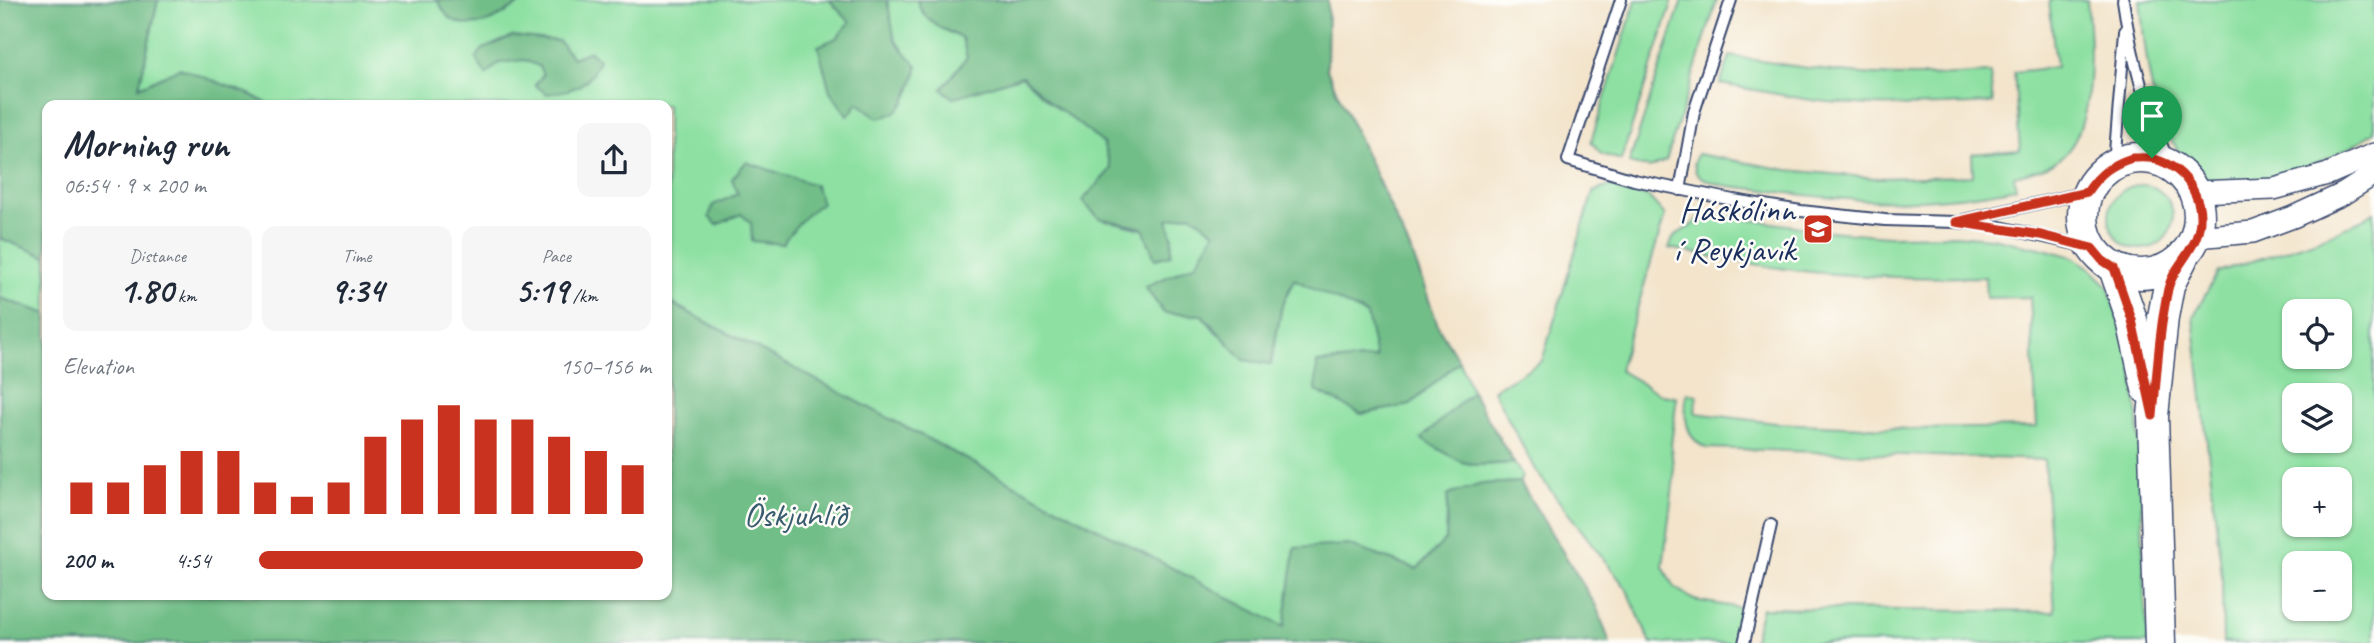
<!DOCTYPE html>
<html lang="en">
<head>
<meta charset="utf-8">
<style>
	body { margin:0; font-family:Caveat,sans-serif; background:#f6f6f7; color:#1f2937; height:100vh; display:flex; flex-direction:column; font-size:26px; white-space:nowrap }
	* { box-sizing:border-box; margin:0 }
	p { font-size:23px; color:#747a83 }
	.icon { flex:none; width:38px; height:38px; fill:none; stroke:currentColor; stroke-width:2; stroke-linecap:round; stroke-linejoin:round }
	.map { position:relative; flex:1; overflow:hidden }
	.panel { position:absolute; left:42px; top:100px; width:630px; height:500px; display:flex; flex-direction:column; background:#fff; border-radius:14px; box-shadow:0 2px 5px #0004 }
	.panel>* { flex:none }
	.controls { position:absolute; left:2282px; top:299px; display:grid; gap:14px }
	.controls a { display:grid; place-items:center; width:70px; height:70px; border-radius:14px; background:#fff; box-shadow:0 2px 5px #0004; font-size:35px }
	.pin { position:absolute; display:grid; place-items:center; width:60px; height:60px; color:#fff; margin:-72px -30px; border-radius:50% 50% 50% 0; rotate:-45deg; box-shadow:0 0 7px #0007 }
	.pin .icon { rotate:45deg }
	.round { display:grid; place-items:center; flex:none; width:74px; height:74px; border-radius:14px; background:#f6f6f7 }
	.overview { display:flex; align-items:center; justify-content:space-between; height:119px; padding:0 21px }
	h1 { font-size:38px; font-weight:700; line-height:52px }
	.figures { display:grid; grid-template-columns:repeat(3,1fr); gap:10px; height:119px; padding:7px 21px }
	.figures div { display:grid; align-content:center; border-radius:14px; background:#f6f6f7; text-align:center }
	.figures b { font-size:35px; font-weight:700 }
	.figures small { font-size:19px; font-weight:400 }
	.figures p { font-size:19px }
	.chart { height:196px; padding:14px 21px }
	.chart p { display:flex; justify-content:space-between }
	.chart svg { width:100%; height:126px; margin-top:7px; stroke:#c8321e; stroke-width:6 }
	ul { padding:0 21px; list-style:none; font-size:23px }
	li { display:grid; grid-template-columns:112px 84px 1fr; align-items:center; height:52px }
	li i { height:18px; border-radius:9px; background:#c8321e }
	.map>svg:first-child { display:block }
	.green { fill:#8de0a2; stroke:#548880; stroke-width:2; fill-rule:evenodd }
	.forest { fill:#72be88; stroke:#467673; stroke-width:2 }
	.lines { fill:none; stroke-linecap:round; stroke-linejoin:round }
	.lane-casing { stroke:#3b4a6e; stroke-width:14 }
	.street-casing { stroke:#3b4a6e; stroke-width:24 }
	.secondary-casing { stroke:#3b4a6e; stroke-width:33 }
	.lane { stroke:#fff; stroke-width:10 }
	.street { stroke:#fff; stroke-width:21 }
	.secondary { stroke:#fff; stroke-width:30 }
	.route-casing { stroke:#fff; stroke-width:14 }
	.route { stroke:#c8321e; stroke-width:9 }
	.labels { text-anchor:middle; stroke-width:5; stroke-linejoin:round; paint-order:stroke }
	.poi-label { font-size:35px; fill:#1b2f5e; stroke:#fdfcf7; text-anchor:end }
	.park-label { font-size:35px; fill:#385b6f; stroke:#fdfcf7 }
</style>
</head>
<body>
<div class="map">
<svg width="2374" height="643" viewBox="0 0 2374 643">
	<rect width="100%" height="100%" fill="#fdfcf7"/>
	<filter id="ink" filterUnits="userSpaceOnUse"><feTurbulence type="fractalNoise" baseFrequency=".0143" numOctaves="2"/><feDisplacementMap in="SourceGraphic" scale="14" xChannelSelector="R" yChannelSelector="G"/><feConvolveMatrix kernelMatrix="1 2 1 2 8 2 1 2 1" color-interpolation-filters="sRGB"/></filter>
	<filter id="wash" filterUnits="userSpaceOnUse"><feTurbulence type="fractalNoise" baseFrequency=".00686" numOctaves="4" result="noise"/><feDisplacementMap in="SourceGraphic" scale="28" xChannelSelector="R" yChannelSelector="G"/><feGaussianBlur stdDeviation="1.57" result="paint"/><feColorMatrix in="noise" values="0 0 0 0 0 0 0 0 0 0 0 0 0 0 0 0 0 1.4 0 .05"/><feComposite in="paint" operator="in"/></filter>
	<g filter="url(#wash)">
		<rect width="100%" height="100%" fill="#f3e4cb"/>
		<g class="green">
			<path d="M 158,0 L 437,0 L 449,18 L 499,17 L 525,0 L 917,0 C 923,22 943,29 962,38 L 967,57 L 942,89 L 1022,76 L 1049,101 L 1104,143 L 1111,169 L 1099,218 L 1172,237 L 1168,219 L 1191,214 L 1215,232 L 1197,264 L 1145,287 L 1164,313 L 1202,315 L 1217,333 L 1271,364 L 1282,305 L 1294,279 L 1368,315 L 1376,358 L 1317,363 L 1361,414 L 1410,405 L 1459,361 L 1472,392 L 1422,439 L 1462,462 L 1477,465 L 1514,463 L 1522,475 L 1520,482 L 1482,484 L 1448,495 L 1446,539 L 1417,569 L 1348,545 L 1284,628 L 667,301 L 667,105 L 270,105 L 249,94 L 139,88 Z"/>
			<path d="M 1636,0 L 1673,0 L 1621,160 L 1601,154 L 1591,141 Z"/>
			<path d="M 1682,0 L 1717,0 L 1666,161 L 1649,168 L 1629,163 Z"/>
			<path d="M 2049,0 L 2087,0 C 2091,41 2096,125 2063,156 C 2050,168 2030,172 2014,176 L 2016,188 C 1926,207 1849,202 1758,189 C 1739,187 1711,187 1696,173 L 1694,163 L 1697,154 L 1788,170 L 1875,178 L 1973,176 L 1972,154 L 2020,150 L 2014,72 L 2056,67 Z"/>
			<path d="M 2140,0 L 2374,0 L 2374,132 C 2343,154 2309,169 2271,178 C 2253,182 2225,188 2207,180 C 2202,178 2196,171 2191,166 C 2149,123 2146,57 2140,0 Z"/>
			<path d="M 1730,56 C 1792,66 1856,77 1919,76 C 1943,76 1967,74 1990,73 L 1993,103 C 1932,106 1871,108 1811,100 C 1780,95 1750,89 1720,84 Z"/>
			<circle cx="2141" cy="217" r="32"/>
			<path d="M 1612,185 L 1649,197 L 1665,215 L 1619,370 L 1662,395 L 1677,397 L 1671,445 L 1674,477 L 1663,567 L 1674,587 L 1694,600 L 1741,608 L 1735,643 L 1651,643 L 1626,588 L 1535,470 L 1493,390 L 1542,361 L 1593,192 Z"/>
			<path d="M 2374,212 L 2374,643 L 2223,643 L 2222,576 L 2193,317 L 2218,272 C 2264,256 2335,239 2374,212 ZM 2294,312 L 2340,312 L 2340,357 L 2294,357 ZM 2294,396 L 2340,396 L 2340,441 L 2294,441 ZM 2294,480 L 2340,480 L 2340,525 L 2294,525 ZM 2294,564 L 2340,564 L 2340,609 L 2294,609 Z"/>
			<path d="M 1703,213 L 1829,231 L 1888,236 L 1955,235 L 1991,238 L 2040,248 L 2074,257 L 2091,269 L 2108,286 L 2132,365 L 2138,419 L 2147,643 L 1753,643 L 1762,608 L 2055,612 L 2044,460 L 1706,448 C 1685,439 1683,413 1687,393 L 1697,395 L 1695,413 L 1776,423 L 1911,429 L 2037,427 L 2030,297 L 1986,298 L 1985,277 C 1934,278 1884,278 1834,274 C 1778,270 1723,259 1669,248 L 1674,236 L 1691,226 Z"/>
			<path d="M 0,238 L 47,257 L 47,314 L 0,298 Z"/>
		</g>
		<g class="forest">
			<path d="M 0,0 L 158,0 L 139,87 L 180,68 L 249,94 L 270,105 L 47,105 L 47,257 L 0,238 Z"/>
			<path d="M 437,0 L 525,0 C 504,14 475,36 450,18 C 445,15 441,5 437,0 Z"/>
			<path d="M 831,0 L 887,0 L 895,40 L 918,67 C 910,91 906,115 878,118 L 858,103 L 848,116 L 830,91 L 818,46 L 837,38 L 850,22 L 830,1 Z"/>
			<path d="M 917,0 L 1328,0 L 1327,70 L 1414,258 L 1439,328 L 1459,361 L 1410,405 L 1361,414 L 1316,391 L 1317,363 L 1376,358 L 1367,315 L 1294,279 L 1282,305 L 1271,364 L 1244,360 L 1202,315 L 1164,313 L 1145,287 L 1196,264 L 1215,232 L 1191,214 L 1168,219 L 1172,237 L 1171,255 L 1155,259 L 1143,228 L 1099,218 L 1082,201 L 1111,169 L 1103,143 L 1049,101 L 1022,76 L 953,98 L 942,89 L 967,57 L 962,38 C 943,29 923,22 917,0 Z"/>
			<path d="M 513,36 L 559,41 L 573,58 L 590,51 L 599,60 C 587,88 576,89 547,94 L 535,85 L 543,75 L 539,66 L 524,60 L 499,63 L 486,75 L 476,58 L 483,49 Z"/>
			<path d="M 746,162 L 815,185 L 822,203 C 805,214 794,228 782,244 L 752,241 L 751,223 L 741,214 L 717,225 L 709,217 L 713,205 L 738,194 L 732,179 Z"/>
			<path d="M 0,298 L 47,314 L 47,595 L 667,595 L 667,301 L 1284,627 L 1295,548 L 1348,545 L 1417,569 L 1446,539 L 1448,495 L 1482,484 L 1520,482 L 1596,606 L 1610,643 L 0,643 Z"/>
			<path d="M 1472,392 L 1514,463 L 1477,465 L 1462,462 L 1421,439 Z"/>
		</g>
	</g>
	<g filter="url(#ink)">
		<g class="lines">
			<g class="lane-casing">
				<g id="lane">
					<path d="M 1621,0 L 1568,160 L 1634,180 L 1733,200 L 1801,211 L 1885,220 L 1956,222 L 1996,226 L 2092,248"/>
					<path d="M 2123,0 C 2131,57 2147,113 2170,165"/>
					<path d="M 2114,164 L 2125,31"/>
					<path d="M 1680,190 L 1694,112 L 1731,0"/>
					<path d="M 1964,220 L 2087,192"/>
					<path d="M 1744,643 L 1771,525"/>
				</g>
			</g>
			<g class="street-casing">
				<g id="street">
					<path d="M 2195,192 L 2274,189 L 2328,174 L 2374,154"/>
					<path d="M 2196,237 L 2253,232 L 2293,217 L 2343,194 L 2365,180 L 2374,168"/>
				</g>
			</g>
			<g class="secondary-casing">
				<g id="secondary">
					<circle cx="2141" cy="216" r="58"/>
					<path d="M 2114,268 L 2132,320 L 2147,389"/>
					<path d="M 2160,643 L 2153,416 L 2163,317 L 2169,285 L 2183,257"/>
				</g>
			</g>
			<use href="#lane" class="lane"/>
			<use href="#street" class="street"/>
			<use href="#secondary" class="secondary"/>
		</g>
	</g>
	<g class="lines" filter="url(#ink)">
		<g class="route-casing">
			<path id="route" d="M 2132,158 C 2139,158 2147,157 2154,159 C 2188,168 2209,204 2196,238 C 2189,256 2172,270 2168,289 C 2159,331 2157,374 2153,416 L 2132,320 L 2114,268 L 2102,260 L 2092,248 L 2041,235 L 1956,222 L 2087,192 C 2100,173 2111,165 2132,158 Z"/>
		</g>
		<use href="#route" class="route"/>
	</g>
	<defs>
		<g id="university-square" transform="scale(1.575)"><rect x="-9" y="-9" width="18" height="18" rx="4" fill="#c8321e" stroke="#fdfcf7"/><path d="M0-5L7-2L0 1L-7-2ZM-4 1L0 2.5L4 1V4Q0 6-4 4Z" fill="#fff"/></g>
	</defs>
	<g fill-rule="evenodd">
		<use href="#university-square" x="1818" y="229"/>
	</g>
	<g class="labels">
		<g class="poi-label">
			<text x="1795" y="221">Háskólinn<tspan x="1795" dy="40">í Reykjavík</tspan></text>
		</g>
		<g class="park-label">
			<text x="795" y="526">Öskjuhlíð</text>
		</g>
	</g>
</svg>
<div class="controls">
<a><svg class="icon" aria-label="locate" viewBox="0 0 24 24"><circle cx="12" cy="12" r="6"/><path d="M12 2v4M12 18v4M2 12h4M18 12h4"/></svg></a>
<a><svg class="icon" aria-label="layers" viewBox="0 0 24 24"><path d="M12 4l9 5-9 5-9-5zM3 14l9 5 9-5"/></svg></a>
<a>+</a>
<a>−</a>
</div>
<div class="pin" style="left:2152px;top:158px;background:#1e9e55"><svg class="icon" aria-label="arrive" viewBox="0 0 24 24"><path d="M6 21V4h12l-3 4 3 4H6"/></svg></div>
<section class="panel">
<div class="overview"><div><h1>Morning run</h1><p>06:54 · 9 × 200 m</p></div><a class="round"><svg class="icon" aria-label="share" viewBox="0 0 24 24"><path d="M12 15V3M7 8l5-5 5 5M5 13v7h14v-7"/></svg></a></div>
<div class="figures">
<div><p>Distance</p><b>1.80<small> km</small></b></div>
<div><p>Time</p><b>9:34</b></div>
<div><p>Pace</p><b>5:19<small> /km</small></b></div>
</div>
<div class="chart"><p><span>Elevation</span>150–156 m</p>
<svg viewBox="0 0 160 44" preserveAspectRatio="none"><path d="M5 44V33M15 44V33M25 44V27M35 44V22M45 44V22M55 44V33M65 44V38M75 44V33M85 44V17M95 44V11M105 44V6M115 44V11M125 44V11M135 44V17M145 44V22M155 44V27"/></svg>
</div>
<ul>
<li><b>200 m</b>4:54<i style="width:98%"></i></li>
</ul>
</section>
</div>
</body>
</html>
